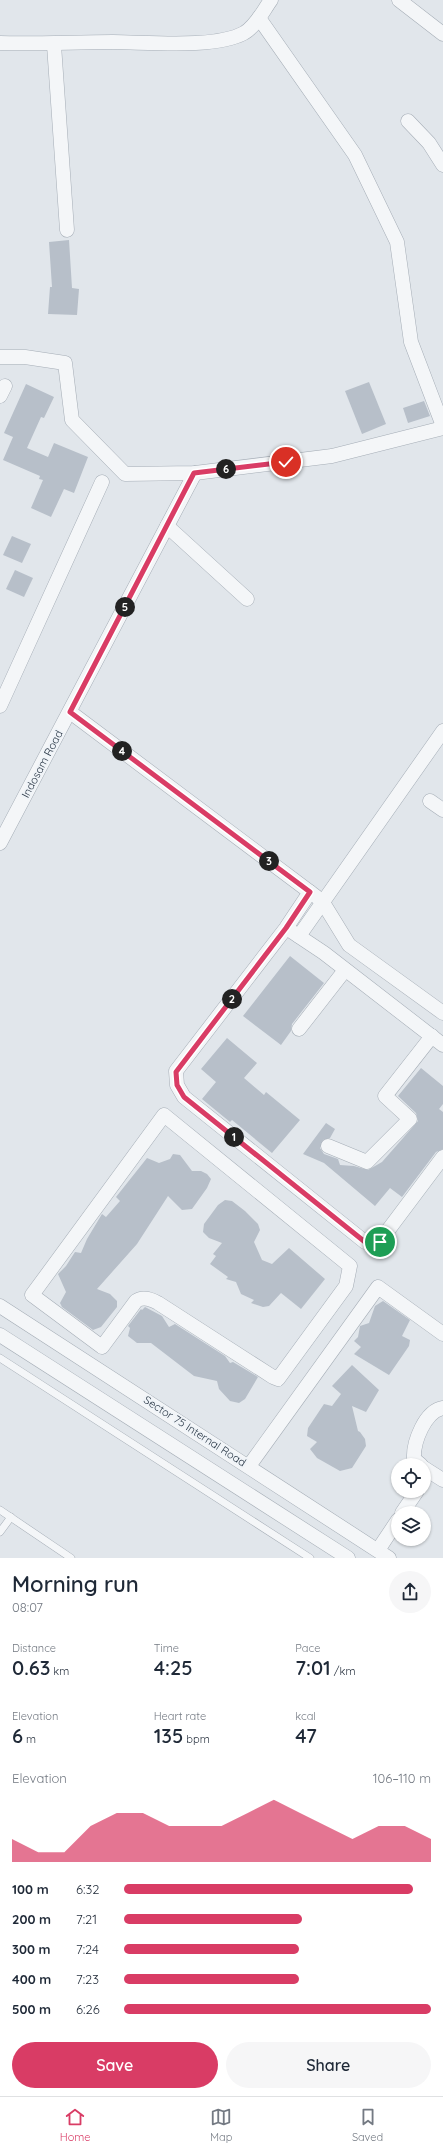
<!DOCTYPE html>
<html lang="en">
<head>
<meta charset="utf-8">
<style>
	body { margin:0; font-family:Quicksand,sans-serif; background:#f6f6f7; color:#1f2937; height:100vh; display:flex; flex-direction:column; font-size:15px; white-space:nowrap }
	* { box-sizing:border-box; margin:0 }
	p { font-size:13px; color:#747a83 }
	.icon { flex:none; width:22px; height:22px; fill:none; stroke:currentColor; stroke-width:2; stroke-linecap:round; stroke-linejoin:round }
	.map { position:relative; height:1558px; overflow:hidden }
	.side { display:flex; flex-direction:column; background:#fff; flex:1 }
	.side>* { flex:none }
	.controls { position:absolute; left:391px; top:1458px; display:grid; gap:8px }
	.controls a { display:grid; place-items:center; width:40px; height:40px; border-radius:50%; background:#fff; box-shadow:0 1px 3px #0004; font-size:20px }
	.pin { position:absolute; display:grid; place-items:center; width:34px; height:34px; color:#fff; margin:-17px; border:2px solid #fff; border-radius:50%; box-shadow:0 1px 4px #0007 }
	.km { position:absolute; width:20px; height:20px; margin:-10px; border-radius:50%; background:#222; color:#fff; font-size:11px; line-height:20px; text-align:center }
	.round { display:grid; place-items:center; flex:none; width:42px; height:42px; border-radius:21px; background:#f6f6f7 }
	.headline { display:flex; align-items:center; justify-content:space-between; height:68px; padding:0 12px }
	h1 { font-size:22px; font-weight:600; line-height:30px }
	.metrics { display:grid; grid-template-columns:repeat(3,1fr); gap:6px; height:68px; padding:4px 12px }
	.metrics div { display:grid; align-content:center }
	.metrics b { font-size:20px; font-weight:600 }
	.metrics small { font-size:11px; font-weight:400 }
	.metrics p { font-size:11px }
	.chart { height:112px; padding:8px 12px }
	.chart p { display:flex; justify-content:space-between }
	.chart svg { width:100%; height:72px; margin-top:4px; fill:#d93c65; opacity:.7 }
	.primary-button { display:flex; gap:8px; margin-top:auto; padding:8px 12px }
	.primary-button a { flex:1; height:46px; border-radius:24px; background:#d93c65; color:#fff; font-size:16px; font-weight:600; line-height:46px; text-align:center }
	.primary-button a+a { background:#f6f6f7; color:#1f2937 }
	ul { padding:0 12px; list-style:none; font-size:13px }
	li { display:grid; grid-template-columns:64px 48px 1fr; align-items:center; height:30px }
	li i { height:10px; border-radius:5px; background:#d93c65 }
	.tab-bar { display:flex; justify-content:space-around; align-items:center; height:56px; border-top:1px solid #e0e1e3; background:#fff; font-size:11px; color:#747a83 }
	.tab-bar a { display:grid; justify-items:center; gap:2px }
	.tab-bar .selected { color:#d93c65 }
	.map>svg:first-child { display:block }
	.building { fill:#b7bfc9 }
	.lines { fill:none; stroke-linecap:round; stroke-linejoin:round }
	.lane-casing { stroke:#a5adb6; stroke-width:8 }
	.street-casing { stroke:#a5adb6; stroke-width:15 }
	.lane { stroke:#f4f6f8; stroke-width:7 }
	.street { stroke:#f4f6f8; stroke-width:14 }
	.route-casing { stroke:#fff; stroke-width:8 }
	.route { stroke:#d93c65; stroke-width:5 }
	.labels { text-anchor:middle; stroke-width:4; stroke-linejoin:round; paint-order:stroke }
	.street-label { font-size:11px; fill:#273544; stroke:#f0f4f8 }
</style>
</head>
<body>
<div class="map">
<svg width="443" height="1558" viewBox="0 0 443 1558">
	<rect width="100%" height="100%" fill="#e1e6eb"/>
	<g class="building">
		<path d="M 69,240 L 72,288 L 79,289 L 77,315 L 48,314 L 50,287 L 52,287 L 49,242 Z"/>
		<path d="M 369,382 L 386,424 L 362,434 L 345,391 Z"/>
		<path d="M 26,384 L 54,397 L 44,418 L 41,417 L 27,448 L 48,457 L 54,443 L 88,457 L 74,493 L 64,489 L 51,517 L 31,508 L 43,480 L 39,479 L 40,476 L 3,460 L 13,437 L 4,433 Z"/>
		<path d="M 424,401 L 430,416 L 408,423 L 403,408 Z"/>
		<path d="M 12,536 L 31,544 L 22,563 L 3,555 Z"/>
		<path d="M 15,570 L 33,578 L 24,597 L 6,589 Z"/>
		<path d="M 290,956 L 324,983 L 292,1024 L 291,1031 L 281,1045 L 243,1016 Z"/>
		<path d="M 227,1038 L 257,1063 L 244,1078 L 264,1095 L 266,1092 L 300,1120 L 272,1153 L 232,1120 L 230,1122 L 202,1099 L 216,1082 L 201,1069 Z"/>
		<path d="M 421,1068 L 443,1086 L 443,1104 L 439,1109 L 443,1112 L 443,1149 L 436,1152 L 402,1197 L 390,1188 L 375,1206 L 324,1163 L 303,1154 L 326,1123 L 335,1129 L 330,1138 L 323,1140 L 320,1148 L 324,1154 L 338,1159 L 340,1165 L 354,1166 L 368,1170 L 382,1162 L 418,1121 L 416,1113 L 398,1096 Z"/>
		<path d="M 173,1154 L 180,1155 L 192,1171 L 201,1171 L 207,1174 L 211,1179 L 207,1188 L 192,1209 L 182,1210 L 168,1196 L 137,1244 L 97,1289 L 110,1294 L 117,1301 L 117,1307 L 101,1327 L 93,1330 L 62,1307 L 60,1303 L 66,1292 L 58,1274 L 66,1266 L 75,1252 L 81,1253 L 87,1239 L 102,1214 L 106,1217 L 120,1201 L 116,1197 L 147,1158 L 159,1163 L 170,1159 Z"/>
		<path d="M 225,1200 L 232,1201 L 245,1211 L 258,1224 L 260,1230 L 254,1242 L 262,1260 L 272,1264 L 289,1248 L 325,1279 L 301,1309 L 281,1293 L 269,1306 L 263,1307 L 251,1303 L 254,1300 L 241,1294 L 236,1282 L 226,1279 L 228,1277 L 210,1264 L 216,1256 L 213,1254 L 222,1243 L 209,1238 L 203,1232 L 204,1224 L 218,1205 Z"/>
		<path d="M 383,1301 L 410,1320 L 402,1336 L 410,1340 L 409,1346 L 389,1375 L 354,1354 L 361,1347 L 354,1341 L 358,1337 L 360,1326 L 369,1323 L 375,1306 Z"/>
		<path d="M 145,1307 L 162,1316 L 169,1327 L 175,1324 L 225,1356 L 230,1363 L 233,1362 L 258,1377 L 245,1399 L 239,1403 L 230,1401 L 219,1389 L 217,1381 L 194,1376 L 151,1343 L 137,1343 L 128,1336 L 130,1328 L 128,1326 L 141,1309 L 142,1310 Z"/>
		<path d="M 352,1365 L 379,1390 L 366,1412 L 352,1406 L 358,1431 L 360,1432 L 365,1439 L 366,1446 L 352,1468 L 340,1471 L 317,1458 L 310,1449 L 317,1442 L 307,1436 L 308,1428 L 324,1404 L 332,1406 L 341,1394 L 332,1386 Z"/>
	</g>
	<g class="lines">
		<g class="lane-casing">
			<g id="lane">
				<path d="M 0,1358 L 310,1558"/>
				<path d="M 0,1510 L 71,1558"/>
				<path d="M 0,1532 L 11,1517"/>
			</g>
		</g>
		<g class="street-casing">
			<g id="street">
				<path d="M 399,0 L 443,34"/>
				<path d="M 259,18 L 355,155 L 397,242 L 411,342 L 443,426"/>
				<path d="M 0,43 C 38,44 75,42 113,42 C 146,42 215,49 244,33 C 256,26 263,11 271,0"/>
				<path d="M 54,45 L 67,230"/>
				<path d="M 408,121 L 429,143 L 443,165"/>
				<path d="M 0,357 L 25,357 L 65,363 L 72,420 L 125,474 L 195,473 L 332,456 L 443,428"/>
				<path d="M 0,396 L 5,386"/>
				<path d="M 167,526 L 247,599"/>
				<path d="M 0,706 L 102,482"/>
				<path d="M 70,712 L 322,901 L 349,945 L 443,1013"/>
				<path d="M 430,801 L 443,810"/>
				<path d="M 0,843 L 195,473"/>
				<path d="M 310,892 L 286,928 L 176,1071 L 177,1085 L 184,1097 L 365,1242 L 380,1241 L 443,1157"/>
				<path d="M 291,931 L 324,953 L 443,1045"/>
				<path d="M 299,936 L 443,731"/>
				<path d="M 299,1029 L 345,970"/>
				<path d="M 164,1115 L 350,1266 L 346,1286 L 278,1379 L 273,1377 L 158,1303 C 151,1299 143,1296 136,1301 L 102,1347 L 32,1295 Z"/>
				<path d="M 328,1146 L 367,1162 L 410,1119 L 385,1096 L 432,1036"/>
				<path d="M 0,1306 L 389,1558"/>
				<path d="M 0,1335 L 348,1558"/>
				<path d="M 421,1465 L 414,1459 C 413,1442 425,1411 443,1408"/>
				<path d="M 249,1466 L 378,1287 L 443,1334"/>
				<path d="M 424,1468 L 443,1480"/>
				<path d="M 402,1513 L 417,1491"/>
				<path d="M 378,1550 L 398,1520"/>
			</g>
		</g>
		<use href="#lane" class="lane"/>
		<use href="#street" class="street"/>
	</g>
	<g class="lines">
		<g class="route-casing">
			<path id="route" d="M 286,462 L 194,473 L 70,712 L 310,892 L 286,928 L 176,1072 L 177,1085 L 184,1097 L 365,1242 L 380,1242"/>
		</g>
		<use href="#route" class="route"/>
	</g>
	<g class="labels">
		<g class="street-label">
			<text transform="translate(42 764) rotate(-62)" y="4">Indosam Road</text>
			<text transform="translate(195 1431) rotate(33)" y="4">Sector 75 Internal Road</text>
		</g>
	</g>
</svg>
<div class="controls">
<a><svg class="icon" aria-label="locate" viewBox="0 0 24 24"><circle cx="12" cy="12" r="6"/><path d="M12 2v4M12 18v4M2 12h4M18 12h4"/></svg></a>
<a><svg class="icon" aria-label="layers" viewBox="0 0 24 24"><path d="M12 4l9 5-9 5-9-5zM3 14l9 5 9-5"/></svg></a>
</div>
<div class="pin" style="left:380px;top:1242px;background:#1e9e55"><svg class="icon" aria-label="arrive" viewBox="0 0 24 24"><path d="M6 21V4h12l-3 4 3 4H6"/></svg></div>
<div class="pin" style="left:286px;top:462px;background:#d93025"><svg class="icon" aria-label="check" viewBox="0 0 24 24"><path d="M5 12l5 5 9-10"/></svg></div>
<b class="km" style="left:234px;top:1137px">1</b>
<b class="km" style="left:232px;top:999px">2</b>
<b class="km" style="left:269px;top:861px">3</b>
<b class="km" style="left:122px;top:751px">4</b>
<b class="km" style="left:125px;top:607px">5</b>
<b class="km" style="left:226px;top:469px">6</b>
</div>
<section class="side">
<div class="headline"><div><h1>Morning run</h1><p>08:07</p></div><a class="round"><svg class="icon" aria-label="share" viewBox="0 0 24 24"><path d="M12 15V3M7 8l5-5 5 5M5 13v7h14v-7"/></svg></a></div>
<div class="metrics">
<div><p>Distance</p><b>0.63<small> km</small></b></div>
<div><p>Time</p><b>4:25</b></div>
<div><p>Pace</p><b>7:01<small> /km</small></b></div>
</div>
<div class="metrics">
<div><p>Elevation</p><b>6<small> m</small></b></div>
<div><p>Heart rate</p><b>135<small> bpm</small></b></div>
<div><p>kcal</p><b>47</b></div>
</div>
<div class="chart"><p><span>Elevation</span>106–110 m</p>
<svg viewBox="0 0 160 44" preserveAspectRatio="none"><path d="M0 44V30L10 38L20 38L30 22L40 14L50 14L60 22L70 22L80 22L90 14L100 6L110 14L120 22L130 30L140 22L150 22L160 30V44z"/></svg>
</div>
<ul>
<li><b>100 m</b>6:32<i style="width:94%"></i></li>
<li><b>200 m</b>7:21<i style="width:58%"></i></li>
<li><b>300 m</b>7:24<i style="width:57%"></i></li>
<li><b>400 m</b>7:23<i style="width:57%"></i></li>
<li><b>500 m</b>6:26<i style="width:100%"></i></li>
</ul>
<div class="primary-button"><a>Save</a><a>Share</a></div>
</section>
<nav class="tab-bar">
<a class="selected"><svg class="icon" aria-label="home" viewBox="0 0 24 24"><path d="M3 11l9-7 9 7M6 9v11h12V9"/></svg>Home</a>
<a><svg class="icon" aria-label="map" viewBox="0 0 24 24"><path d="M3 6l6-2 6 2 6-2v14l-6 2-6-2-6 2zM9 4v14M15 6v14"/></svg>Map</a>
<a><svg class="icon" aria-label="saved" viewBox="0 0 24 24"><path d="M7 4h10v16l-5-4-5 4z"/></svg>Saved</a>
</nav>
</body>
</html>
